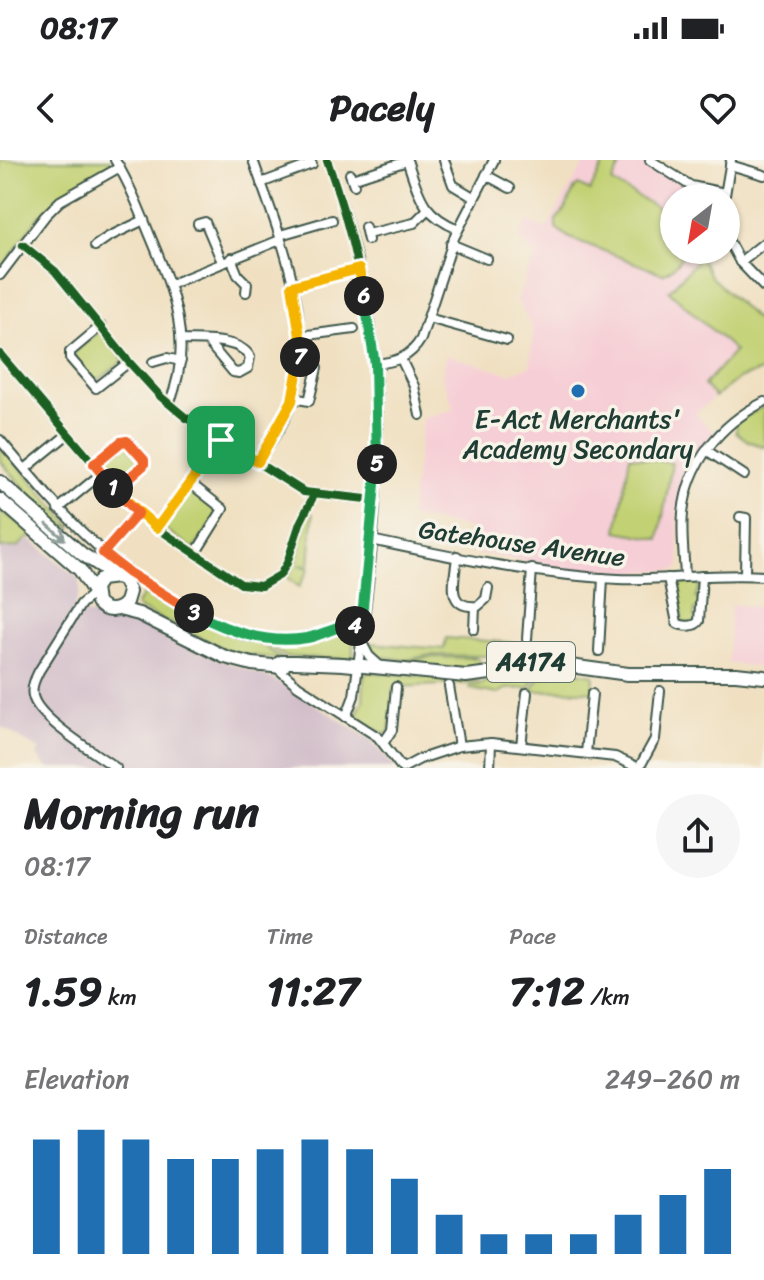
<!DOCTYPE html>
<html lang="en">
<head>
<meta charset="utf-8">
<style>
	body { margin:0; font-family:Sriracha,sans-serif; background:#f6f6f6; color:#202124; height:100vh; display:flex; flex-direction:column; font-size:30px; white-space:nowrap }
	* { box-sizing:border-box; margin:0 }
	p { font-size:26px; color:#757577 }
	.icon { flex:none; width:44px; height:44px; fill:none; stroke:currentColor; stroke-width:2; stroke-linecap:round; stroke-linejoin:round }
	.map { position:relative; height:608px; overflow:hidden }
	.panel { display:flex; flex-direction:column; background:#fff; flex:1 }
	.panel>* { flex:none }
	.needle { width:52px; rotate:211deg }
	.fabs { position:absolute; left:660px; top:24px; display:grid; gap:16px }
	.fabs a { display:grid; place-items:center; width:80px; height:80px; border-radius:50%; background:#fff; box-shadow:0 2px 6px #0004; font-size:40px }
	.pin { position:absolute; display:grid; place-items:center; width:68px; height:68px; color:#fff; margin:-34px; border-radius:16px; box-shadow:0 4px 12px #0006 }
	.km { position:absolute; width:40px; height:40px; margin:-20px; border-radius:50%; background:#222; color:#fff; font-size:22px; line-height:40px; text-align:center }
	.round { display:grid; place-items:center; flex:none; width:84px; height:84px; border-radius:42px; background:#f6f6f6 }
	.headline { display:flex; align-items:center; justify-content:space-between; height:136px; padding:0 24px }
	h1 { font-size:44px; font-weight:700; line-height:60px }
	.stats { display:grid; grid-template-columns:repeat(3,1fr); gap:12px; height:136px; padding:8px 24px }
	.stats div { display:grid; align-content:center }
	.stats b { font-size:40px; font-weight:700 }
	.stats small { font-size:22px; font-weight:400 }
	.stats p { font-size:22px }
	.chart { height:224px; padding:16px 24px }
	.chart p { display:flex; justify-content:space-between }
	.chart svg { width:100%; height:144px; margin-top:8px; stroke:#1f6fb2; stroke-width:6 }
	.status { display:flex; justify-content:space-between; align-items:center; height:56px; padding:0 40px; background:#fff; direction:ltr }
	.status svg { height:22px; fill:currentColor }
	header { display:flex; justify-content:space-between; align-items:center; height:104px; padding:0 24px; background:#fff; font-size:36px; font-weight:700 }
	.map>svg:first-child { display:block }
	.built { fill:#f6cfd6 }
	.industrial { fill:#d1bdc9 }
	.green { fill:#c2d173; stroke:#708754; stroke-width:2 }
	.lines { fill:none; stroke-linecap:round; stroke-linejoin:round }
	.minor-casing { stroke:#3e5549; stroke-width:12 }
	.highway-casing { stroke:#3e5549; stroke-width:16 }
	.minor { stroke:#fff; stroke-width:8 }
	.highway { stroke:#fff; stroke-width:12 }
	.cycleway-casing { stroke:#f7f3e8; stroke-width:13 }
	.cycleway { stroke:#1b5e20; stroke-width:8 }
	.oneway { stroke:#8f9e9a }
	.split-1-casing { stroke:#fff; stroke-width:16 }
	.split-2-casing { stroke:#fff; stroke-width:16 }
	.split-3-casing { stroke:#fff; stroke-width:16 }
	.split-4-casing { stroke:#fff; stroke-width:16 }
	.split-5-casing { stroke:#fff; stroke-width:16 }
	.split-6-casing { stroke:#fff; stroke-width:16 }
	.split-7-casing { stroke:#fff; stroke-width:16 }
	.split-8-casing { stroke:#fff; stroke-width:16 }
	.split-1 { stroke:#f5b400; stroke-width:10 }
	.split-2 { stroke:#f0652b; stroke-width:10 }
	.split-3 { stroke:#f0652b; stroke-width:10 }
	.split-4 { stroke:#22a559; stroke-width:10 }
	.split-5 { stroke:#22a559; stroke-width:10 }
	.split-6 { stroke:#22a559; stroke-width:10 }
	.split-7 { stroke:#f5b400; stroke-width:10 }
	.split-8 { stroke:#f5b400; stroke-width:10 }
	.poi-dot { fill:#1f6fb2; stroke:#f7f3e8; stroke-width:3 }
	.labels { text-anchor:middle; stroke-width:7; stroke-linejoin:round; paint-order:stroke }
	.shield { fill:#f7f3e8; stroke:#60746a; stroke-width:2 }
	.shield-label { font-size:24px; font-weight:bold; fill:#1f3d34 }
	.poi-label { font-size:26px; fill:#1f3d34; stroke:#f7f3e8 }
	.street-label { font-size:26px; fill:#1f3d34; stroke:#f7f3e8 }
</style>
</head>
<body>
<div class="status"><b>08:17</b><svg viewBox="0 0 49 12"><path d="M0 12V9h3v3zM5 12V6h3v6zM10 12V3h3v9zM15 12V0h3v12zM26 1h20v11H26zM47 4h2v5h-2z"/></svg></div>
<header><svg class="icon" aria-label="back" viewBox="0 0 24 24"><path d="M15 5l-7 7 7 7"/></svg>Pacely<svg class="icon" aria-label="heart" viewBox="0 0 24 24"><path d="M12 20l-8-8c-3-5 5-10 8-4 3-6 11-1 8 4z"/></svg></header>
<div class="map">
<svg width="764" height="608" viewBox="0 0 764 608">
	<rect width="100%" height="100%" fill="#f7f3e8"/>
	<filter id="ink" filterUnits="userSpaceOnUse"><feTurbulence type="fractalNoise" baseFrequency=".0125" numOctaves="2"/><feDisplacementMap in="SourceGraphic" scale="16" xChannelSelector="R" yChannelSelector="G"/><feConvolveMatrix kernelMatrix="1 2 1 2 8 2 1 2 1" color-interpolation-filters="sRGB"/></filter>
	<filter id="wash" filterUnits="userSpaceOnUse"><feTurbulence type="fractalNoise" baseFrequency=".006" numOctaves="4" result="noise"/><feDisplacementMap in="SourceGraphic" scale="32" xChannelSelector="R" yChannelSelector="G"/><feGaussianBlur stdDeviation="1.8" result="paint"/><feColorMatrix in="noise" values="0 0 0 0 0 0 0 0 0 0 0 0 0 0 0 0 0 1.4 0 .05"/><feComposite in="paint" operator="in"/></filter>
	<g filter="url(#wash)">
		<rect width="100%" height="100%" fill="#f0e0c1"/>
		<g class="built">
			<path d="M 586,0 L 645,0 L 677,22 L 720,35 L 720,38 L 674,38 L 674,90 L 704,92 L 668,131 L 736,191 L 704,224 L 715,237 L 695,253 L 715,273 L 697,295 L 680,333 L 677,352 L 680,407 L 676,410 L 614,413 L 573,410 L 467,391 L 469,368 L 410,356 L 423,258 L 454,249 L 442,217 L 446,195 L 510,214 L 530,206 L 533,170 L 517,140 L 535,95 L 519,78 L 528,61 L 546,69 Z"/>
			<path d="M 731,444 L 764,448 L 764,508 L 728,503 Z"/>
		</g>
		<path class="industrial" d="M 30,379 L 79,419 L 80,432 L 74,447 L 82,454 L 128,457 L 169,481 L 273,519 L 369,578 L 395,608 L 47,608 L 37,595 L 40,590 L 0,566 L 0,388 L 18,388 Z"/>
		<g class="green">
			<path d="M 0,0 L 110,0 L 112,5 L 67,32 L 39,56 L 0,111 Z"/>
			<path d="M 606,0 L 623,0 L 612,22 L 674,57 L 674,90 L 683,90 C 681,102 673,108 663,114 L 568,77 L 556,68 L 556,60 L 564,51 L 575,28 L 578,25 L 590,31 Z"/>
			<path d="M 700,97 L 711,117 L 764,167 L 764,210 L 738,219 L 715,237 L 704,225 L 735,191 L 669,131 Z"/>
			<path d="M 100,171 L 124,200 L 100,219 L 93,219 L 74,198 L 76,191 Z"/>
			<path d="M 764,246 L 764,287 L 748,281 L 736,272 L 737,262 Z"/>
			<path d="M 126,282 L 141,303 L 118,323 L 114,323 L 99,305 L 100,301 Z"/>
			<path d="M 0,284 L 72,367 L 71,368 L 55,361 L 0,301 Z"/>
			<path d="M 630,296 L 672,303 L 659,379 L 617,371 Z"/>
			<path d="M 191,327 L 221,350 L 194,389 L 163,368 Z"/>
			<path d="M 0,351 L 38,375 L 26,379 L 18,387 L 0,388 Z"/>
			<path d="M 309,352 L 313,355 L 309,406 L 299,405 L 309,408 L 308,411 L 299,427 L 284,414 L 285,412 L 290,414 L 294,407 L 290,405 L 291,401 L 296,402 L 300,386 L 296,384 L 298,377 L 302,378 L 306,367 L 302,365 Z"/>
			<path d="M 675,422 L 698,422 L 700,426 L 696,438 L 700,439 L 699,449 L 695,449 L 694,457 L 698,458 L 697,463 L 682,463 L 681,449 L 677,449 L 675,440 L 679,439 L 677,429 L 673,429 Z"/>
			<path d="M 148,428 L 256,481 L 284,500 L 233,493 L 140,449 L 136,445 Z"/>
			<path d="M 347,468 L 353,470 L 353,496 L 349,499 L 286,497 L 260,480 Z"/>
			<path d="M 446,478 L 531,484 L 538,481 L 533,491 L 520,490 L 484,496 L 430,495 L 406,500 L 375,496 L 367,483 L 444,489 Z"/>
			<path d="M 431,497 L 475,498 L 480,501 L 480,508 L 434,509 L 398,503 Z"/>
			<path d="M 545,511 L 577,512 L 594,515 L 593,532 C 571,529 553,531 531,531 Z"/>
			<path d="M 367,512 L 480,521 L 466,524 L 394,527 L 389,574 C 379,573 361,562 357,553 L 363,541 L 364,516 Z"/>
			<path d="M 531,513 L 535,519 L 529,528 L 506,529 L 497,534 L 470,529 L 470,526 L 482,524 L 489,520 Z"/>
		</g>
	</g>
	<g filter="url(#ink)">
		<g class="lines">
			<g class="minor-casing">
				<g id="minor">
					<path d="M 115,0 C 129,23 139,48 149,73 C 173,130 195,184 169,244"/>
					<path d="M 253,0 C 279,74 316,159 293,238 C 286,261 271,282 258,302"/>
					<path d="M 327,0 C 355,78 375,161 377,244 C 380,341 367,440 354,536 L 346,557"/>
					<path d="M 407,0 C 419,34 421,54 458,69"/>
					<path d="M 444,0 L 453,25 L 473,37"/>
					<path d="M 650,0 L 691,26 L 725,33"/>
					<path d="M 730,5 L 764,15"/>
					<path d="M 350,14 L 354,25"/>
					<path d="M 486,15 L 510,28"/>
					<path d="M 352,19 L 407,1"/>
					<path d="M 261,23 L 312,4"/>
					<path d="M 725,35 L 731,0"/>
					<path d="M 198,64 L 205,62 L 222,102"/>
					<path d="M 365,67 L 368,80"/>
					<path d="M 367,74 L 414,63 L 427,50"/>
					<path d="M 280,75 L 332,60"/>
					<path d="M 726,76 L 740,102 L 764,127"/>
					<path d="M 451,84 L 487,99"/>
					<path d="M 23,85 L 55,111 L 129,202 L 161,237 L 185,257 L 304,332 L 375,340"/>
					<path d="M 95,86 L 108,77 L 144,60"/>
					<path d="M 231,98 L 238,115 L 247,124 L 246,132"/>
					<path d="M 740,102 L 764,83"/>
					<path d="M 0,115 L 45,56 L 60,41 L 120,7"/>
					<path d="M 171,124 L 280,80"/>
					<path d="M 292,126 L 359,109"/>
					<path d="M 428,158 L 507,180"/>
					<path d="M 101,166 L 70,192 L 70,198 L 96,228 L 129,202"/>
					<path d="M 300,176 L 354,169"/>
					<path d="M 182,180 C 202,181 240,178 250,197 L 248,208 L 239,213 L 233,212 L 207,181"/>
					<path d="M 0,194 L 128,344 L 157,368 L 241,424 L 261,426 L 280,415 L 287,403 L 300,363 L 314,335"/>
					<path d="M 401,199 L 414,226 L 420,255"/>
					<path d="M 153,202 L 167,198 L 181,201"/>
					<path d="M 375,204 C 395,202 410,198 421,179 L 454,78 L 494,0"/>
					<path d="M 293,238 L 309,241 L 317,208 L 313,202 L 300,200"/>
					<path d="M 0,280 C 62,353 104,405 190,451 C 213,463 238,477 265,479 C 279,480 294,480 308,477 C 326,474 342,464 361,467"/>
					<path d="M 706,290 L 744,315"/>
					<path d="M 94,304 L 121,282 L 130,283 L 144,300 L 144,305 L 115,330"/>
					<path d="M 25,309 L 68,274"/>
					<path d="M 190,323 L 223,349 L 195,394"/>
					<path d="M 58,349 L 101,314"/>
					<path d="M 740,357 L 746,358 L 745,414"/>
					<path d="M 157,368 L 221,280"/>
					<path d="M 371,380 C 452,397 535,415 618,419 C 667,421 715,412 764,416"/>
					<path d="M 103,393 L 138,353"/>
					<path d="M 457,396 C 455,420 444,449 478,446 L 486,439 L 488,428"/>
					<path d="M 685,416 C 684,395 681,374 683,353 C 688,303 720,264 764,242"/>
					<path d="M 668,418 L 677,463 C 683,467 695,467 699,461 L 702,416"/>
					<path d="M 94,433 L 81,444 L 39,511 C 35,519 31,527 33,536 C 38,559 96,593 116,608"/>
					<path d="M 474,469 L 475,447"/>
					<path d="M 360,479 L 369,496 L 380,506"/>
					<path d="M 527,479 L 532,409"/>
					<path d="M 599,491 L 603,418"/>
					<path d="M 276,507 L 298,526 L 378,577 L 402,608"/>
					<path d="M 449,526 L 459,586"/>
					<path d="M 384,582 L 392,570 L 396,527"/>
					<path d="M 521,586 L 527,533"/>
					<path d="M 586,593 L 592,534"/>
					<path d="M 403,608 L 420,599 L 459,586 L 491,583 L 615,597 L 639,608 L 655,579 L 660,531"/>
					<path d="M 490,608 L 491,583"/>
				</g>
			</g>
			<g class="highway-casing">
				<g id="highway">
					<path d="M 0,322 L 82,394 L 124,421 L 129,432 L 126,442 C 118,452 106,453 97,443 L 95,428 L 101,419 L 117,417"/>
					<path d="M 0,340 L 80,410 L 94,432"/>
					<path d="M 119,449 L 139,454 L 225,497 L 252,504 L 283,507"/>
					<path d="M 275,506 L 281,502 L 295,502 L 343,504 L 466,516 L 538,507 L 570,506 L 628,514 L 736,514 L 764,517"/>
				</g>
			</g>
			<use href="#minor" class="minor"/>
			<use href="#highway" class="highway"/>
			<g class="cycleway-casing">
				<g id="cycleway">
					<path d="M 327,0 C 387,167 383,305 360,478"/>
					<path d="M 23,85 L 55,111 L 129,202 L 161,237 L 185,257 L 304,332 L 375,340"/>
					<path d="M 0,194 L 128,344 L 157,368 L 241,424 L 261,426 L 280,415 L 287,403 L 300,363 L 314,335"/>
				</g>
			</g>
			<use href="#cycleway" class="cycleway"/>
		</g>
		<defs><path id="oneway-shaft" d="M-6 0H5M1.5-3L5.5 0L1.5 3" fill="none" stroke-width="1.6" stroke-linecap="round" stroke-linejoin="round" transform="scale(2)"/></defs>
		<use class="oneway" href="#oneway-shaft" transform="translate(56 372) rotate(41)"/>
	</g>
	<g class="lines" filter="url(#ink)">
		<g class="split-1-casing">
			<path id="split-1" d="M 113,328 L 157,368 L 221,280"/>
		</g>
		<g class="split-2-casing">
			<path id="split-2" d="M 113,328 L 94,304 L 121,282 L 127,281 L 144,300 L 144,305 L 115,330 L 134,349"/>
		</g>
		<g class="split-3-casing">
			<path id="split-3" d="M 134,349 L 138,353 L 103,393 L 129,413 L 194,453"/>
		</g>
		<g class="split-4-casing">
			<path id="split-4" d="M 194,453 C 229,471 266,485 307,478 C 323,475 339,464 355,466"/>
		</g>
		<g class="split-5-casing">
			<path id="split-5" d="M 355,466 L 361,467 L 377,304"/>
		</g>
		<g class="split-6-casing">
			<path id="split-6" d="M 364,136 L 375,204 L 377,304"/>
		</g>
		<g class="split-7-casing">
			<path id="split-7" d="M 300,197 L 300,176 L 292,126 L 359,109 L 364,136"/>
		</g>
		<g class="split-8-casing">
			<path id="split-8" d="M 221,280 L 258,302 L 292,241 L 300,197"/>
		</g>
		<use href="#split-1" class="split-1"/>
		<use href="#split-2" class="split-2"/>
		<use href="#split-3" class="split-3"/>
		<use href="#split-4" class="split-4"/>
		<use href="#split-5" class="split-5"/>
		<use href="#split-6" class="split-6"/>
		<use href="#split-7" class="split-7"/>
		<use href="#split-8" class="split-8"/>
	</g>
	<circle class="poi-dot" cx="578" cy="231" r="8"/>
	<g class="labels">
		<rect class="shield" x="487" y="482" width="88" height="40" rx="6"/>
		<g class="shield-label">
			<text x="531" y="510">A4174</text>
		</g>
		<g class="poi-label">
			<text x="578" y="268">E-Act Merchants'<tspan x="578" dy="30">Academy Secondary</tspan></text>
		</g>
		<g class="street-label">
			<text transform="translate(522 383) rotate(8)" y="9">Gatehouse Avenue</text>
		</g>
	</g>
</svg>
<div class="fabs">
<a><svg class="needle" viewBox="-14 -14 28 28"><path d="M0-13l5 13h-10z" fill="#e53935"/><path d="M0 13l5-13h-10z" fill="#757577"/></svg></a>
</div>
<div class="pin" style="left:221px;top:280px;background:#1e9e55"><svg class="icon" aria-label="arrive" viewBox="0 0 24 24"><path d="M6 21V4h12l-3 4 3 4H6"/></svg></div>
<b class="km" style="left:113px;top:328px">1</b>
<b class="km" style="left:194px;top:453px">3</b>
<b class="km" style="left:355px;top:466px">4</b>
<b class="km" style="left:377px;top:304px">5</b>
<b class="km" style="left:364px;top:136px">6</b>
<b class="km" style="left:300px;top:197px">7</b>
</div>
<section class="panel">
<div class="headline"><div><h1>Morning run</h1><p>08:17</p></div><a class="round"><svg class="icon" aria-label="share" viewBox="0 0 24 24"><path d="M12 15V3M7 8l5-5 5 5M5 13v7h14v-7"/></svg></a></div>
<div class="stats">
<div><p>Distance</p><b>1.59<small> km</small></b></div>
<div><p>Time</p><b>11:27</b></div>
<div><p>Pace</p><b>7:12<small> /km</small></b></div>
</div>
<div class="chart"><p><span>Elevation</span>249–260 m</p>
<svg viewBox="0 0 160 44" preserveAspectRatio="none"><path d="M5 44V9M15 44V6M25 44V9M35 44V15M45 44V15M55 44V12M65 44V9M75 44V12M85 44V21M95 44V32M105 44V38M115 44V38M125 44V38M135 44V32M145 44V26M155 44V18"/></svg>
</div>
</section>
</body>
</html>
